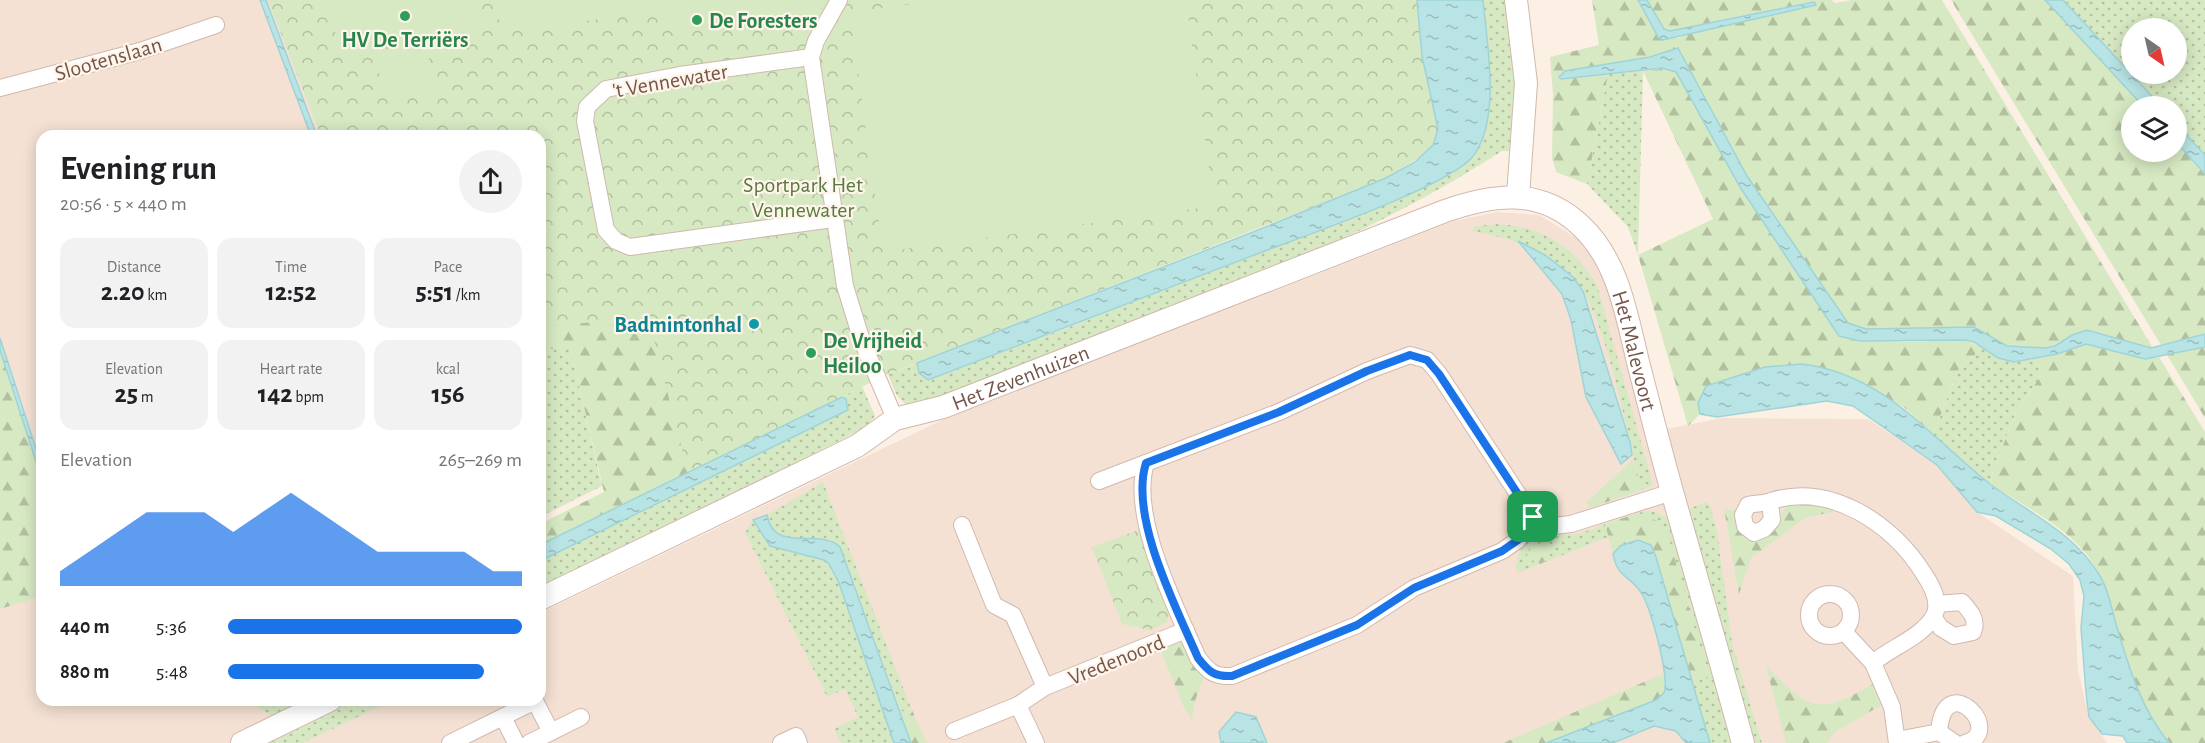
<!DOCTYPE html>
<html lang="en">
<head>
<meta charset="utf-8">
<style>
	body { margin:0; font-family:"Alegreya Sans",sans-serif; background:#f2f2f2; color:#202124; height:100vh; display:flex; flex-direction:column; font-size:22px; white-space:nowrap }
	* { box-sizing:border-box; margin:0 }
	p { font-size:20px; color:#757577 }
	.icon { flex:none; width:33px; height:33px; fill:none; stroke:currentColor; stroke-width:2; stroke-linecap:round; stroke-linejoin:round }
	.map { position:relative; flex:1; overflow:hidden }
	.side { position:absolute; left:36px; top:130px; width:510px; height:576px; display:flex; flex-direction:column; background:#fff; border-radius:18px; box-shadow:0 3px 15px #0003 }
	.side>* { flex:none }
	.needle { width:39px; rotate:146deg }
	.tools { position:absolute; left:2121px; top:18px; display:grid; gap:12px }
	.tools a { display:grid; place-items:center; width:66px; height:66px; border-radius:50%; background:#fff; box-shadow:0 3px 15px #0003; font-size:30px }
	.pin { position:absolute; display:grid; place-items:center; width:51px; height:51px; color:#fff; margin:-26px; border-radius:12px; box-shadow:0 3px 9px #0006 }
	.round { display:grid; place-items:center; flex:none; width:63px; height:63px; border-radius:32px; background:#f2f2f2 }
	.summary { display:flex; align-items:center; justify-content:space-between; height:102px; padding:0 24px }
	h1 { font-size:33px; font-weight:700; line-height:45px }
	.stats { display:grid; grid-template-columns:repeat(3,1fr); gap:9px; height:102px; padding:6px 24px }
	.stats div { display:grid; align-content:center; border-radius:15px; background:#f2f2f2; text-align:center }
	.stats b { font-size:26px; font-weight:700 }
	.stats small { font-size:16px; font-weight:400 }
	.stats p { font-size:16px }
	.chart { height:168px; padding:12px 24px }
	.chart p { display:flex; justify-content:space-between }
	.chart svg { width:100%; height:108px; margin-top:6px; fill:#1a73e8; opacity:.7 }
	ul { padding:0 24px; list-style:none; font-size:20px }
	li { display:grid; grid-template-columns:96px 72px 1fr; align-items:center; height:45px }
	li i { height:15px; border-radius:8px; background:#1a73e8 }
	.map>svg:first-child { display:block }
	.residential { fill:#f4e1d3 }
	.grass { fill:url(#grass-dots); fill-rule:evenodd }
	.forest { fill:url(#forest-firs) }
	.park { fill:url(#park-crowns) }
	.pitch { fill:#d7e9c3 }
	.water { fill:url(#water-ripples); stroke:#9fd4d7; stroke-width:1.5 }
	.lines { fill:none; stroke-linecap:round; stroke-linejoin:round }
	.street-casing { stroke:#cfb9ae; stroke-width:18 }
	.secondary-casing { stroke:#d2b8ab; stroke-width:24 }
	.street { stroke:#fff; stroke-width:16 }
	.secondary { stroke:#fff; stroke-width:22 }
	.route-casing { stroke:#fff; stroke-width:12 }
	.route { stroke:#1a73e8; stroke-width:8 }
	.leisure-dot { fill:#2e9e5b; stroke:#fff5ea; stroke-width:2 }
	.culture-dot { fill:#0f9aa8; stroke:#fff5ea; stroke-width:2 }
	.labels { text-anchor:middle; stroke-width:4.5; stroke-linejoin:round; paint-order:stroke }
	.leisure-label { font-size:22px; font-weight:bold; fill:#27864d; stroke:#fff5ea; text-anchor:start }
	.street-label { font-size:22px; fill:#74554a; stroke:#fff5ea }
	.park-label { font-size:22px; fill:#587a42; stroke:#fff5ea }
	.culture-label { font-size:22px; font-weight:bold; fill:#0d838f; stroke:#fff5ea; text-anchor:end }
</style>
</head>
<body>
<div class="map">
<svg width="2205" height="743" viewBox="0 0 2205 743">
	<defs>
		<pattern id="grass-dots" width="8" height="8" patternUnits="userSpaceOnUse" patternTransform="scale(1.5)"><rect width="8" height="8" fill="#d7e9c3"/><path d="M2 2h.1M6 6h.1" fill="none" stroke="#b3c0a0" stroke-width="1.8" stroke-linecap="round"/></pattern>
		<pattern id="forest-firs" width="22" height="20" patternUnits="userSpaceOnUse" patternTransform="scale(1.5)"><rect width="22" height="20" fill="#d7e9c3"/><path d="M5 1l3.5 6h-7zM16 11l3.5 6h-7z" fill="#b3c0a0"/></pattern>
		<pattern id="park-crowns" width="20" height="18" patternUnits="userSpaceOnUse" patternTransform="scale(1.5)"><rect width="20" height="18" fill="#d7e9c3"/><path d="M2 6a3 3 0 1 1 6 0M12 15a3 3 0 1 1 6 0" fill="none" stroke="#b3c0a0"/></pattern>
		<pattern id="water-ripples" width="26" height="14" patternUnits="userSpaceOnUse" patternTransform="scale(1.5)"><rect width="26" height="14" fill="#b9e4e5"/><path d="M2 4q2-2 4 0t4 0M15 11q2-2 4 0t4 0" fill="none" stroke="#9bbcbc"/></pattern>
	</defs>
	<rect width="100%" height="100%" fill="#fcf0e4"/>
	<path class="residential" d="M 0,0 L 278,0 L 331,136 L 42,136 L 42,700 L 540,700 L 540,613 L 938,422 L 1454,221 L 1497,212 L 1539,215 L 1595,249 L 1656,431 L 1722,418 L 1868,419 L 1937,465 L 1977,512 L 2073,576 L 2078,671 L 2089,717 L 2107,743 L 0,743 Z"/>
	<g class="grass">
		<path d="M 1483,0 L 1513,0 L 1519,47 L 1509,151 L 1502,151 C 1450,184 1397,214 1341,239 L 1340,242 L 958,393 L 907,406 L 896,394 L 888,374 L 917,363 L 919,373 L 1054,333 L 1348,219 L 1454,173 L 1475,155 L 1489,115 L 1491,88 Z"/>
		<path d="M 2063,0 L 2205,0 L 2205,155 L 2177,124 L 2176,106 L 2161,106 ZM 2132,28 L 2176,28 L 2176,74 L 2132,74 Z"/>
		<path d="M 1643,71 L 1638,255 L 1628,227 L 1587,184 L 1608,74 Z"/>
		<path d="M 1499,224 C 1544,227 1574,247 1597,285 L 1653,485 L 1642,490 C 1627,439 1607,313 1573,278 C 1544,248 1510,238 1471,231 L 1476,226 Z"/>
		<path d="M 570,346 L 602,486 L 540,517 L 540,350 Z"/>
		<path d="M 1980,346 L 2014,362 L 2041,358 L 2041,375 L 2014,417 L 1991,477 L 1992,485 L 1933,435 L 1958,370 L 1975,355 Z"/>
		<path d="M 862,386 L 875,416 L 865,428 L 540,589 L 540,561 L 848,410 L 846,400 L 842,397 Z"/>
		<path d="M 823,482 L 911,708 L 901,712 L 840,547 C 837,545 832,540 828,539 C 807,534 773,551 767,515 Z"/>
		<path d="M 1705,502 L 1710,505 L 1717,532 L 1732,643 L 1762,743 L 1753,743 L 1688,512 L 1691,508 Z"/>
		<path d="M 1648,511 L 1659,513 L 1671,520 L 1733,743 L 1710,743 L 1692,681 L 1709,677 L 1660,522 L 1638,513 Z"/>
		<path d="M 753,520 L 770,546 L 824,560 L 829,564 L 839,583 L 894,743 L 841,743 L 834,729 L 858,717 L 845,689 L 827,697 L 745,533 Z"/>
		<path d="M 1605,524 L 1608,537 L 1517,573 C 1513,555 1527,538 1543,530 C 1570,538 1579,535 1605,524 Z"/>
		<path d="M 254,701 L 309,701 L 275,717 L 256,707 Z"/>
		<path d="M 350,701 L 391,701 L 303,743 L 262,743 Z"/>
	</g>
	<g class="forest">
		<path d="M 1592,0 L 1638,0 L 1658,37 L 1679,38 L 1693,31 L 1816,5 L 1814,2 L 1670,31 L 1664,29 L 1647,0 L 1832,0 L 1835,3 L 1852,0 L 1942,0 L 2153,348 L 2141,348 L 2087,330 L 2072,335 L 2055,347 L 2046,348 L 2007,346 L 1974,327 L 1866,329 L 1848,323 L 1747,176 L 1678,48 L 1650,57 L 1560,74 L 1561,79 L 1608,74 L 1587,184 L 1556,172 L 1552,158 L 1553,94 L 1550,57 L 1599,45 Z"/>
		<path d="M 1951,0 L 2045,0 L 2143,106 L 2132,106 L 2132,152 L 2176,152 L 2177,143 L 2205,174 L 2205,334 L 2161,345 Z"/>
		<path d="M 1671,68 L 1676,72 L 1740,187 L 1839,336 L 1904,342 L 1965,340 L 1980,346 L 1975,355 L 1958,370 L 1933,435 L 1906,409 L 1867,386 L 1698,403 L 1700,414 L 1688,426 L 1638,255 L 1713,219 L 1643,71 Z"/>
		<path d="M 589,270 L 842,397 L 540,545 L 540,524 L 604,492 L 570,347 L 540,350 L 540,287 Z"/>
		<path d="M 2086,344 C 2111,344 2133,362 2159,357 L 2205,432 L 2205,743 L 2169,743 C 2141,708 2130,670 2117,627 C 2110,604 2106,584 2093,563 C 2071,529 2025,507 1992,485 L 1991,477 L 2014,417 L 2041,375 L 2041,358 Z"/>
		<path d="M 2205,347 L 2205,418 L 2167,355 Z"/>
		<path d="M 0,350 L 42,480 L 42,596 L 0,609 Z"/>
		<path d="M 1633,459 L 1642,490 L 1589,508 L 1586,503 Z"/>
		<path d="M 1799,501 L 1840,510 L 1805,518 L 1751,558 L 1739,594 L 1724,509 L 1735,510 L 1740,527 L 1770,530 L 1786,507 Z"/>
		<path d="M 1638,513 L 1660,522 L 1669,539 L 1709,678 L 1692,681 L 1651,545 L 1620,546 L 1613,554 L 1605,524 Z"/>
		<path d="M 1531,543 L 1550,544 L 1550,558 L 1541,564 L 1526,558 Z"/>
		<path d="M 1181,640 L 1185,642 L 1201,674 L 1204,676 L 1195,701 L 1192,720 L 1184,708 L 1159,646 Z"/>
		<path d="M 1766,666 C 1812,711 1817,716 1875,683 L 1885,703 L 1835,732 L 1827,743 L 1786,743 Z"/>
		<path d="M 1667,672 L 1664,693 L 1656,700 L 1546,743 L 1503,743 Z"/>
		<path d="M 911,708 L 927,743 L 911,743 L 901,712 Z"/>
	</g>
	<g class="park">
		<path d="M 268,0 L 1417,0 L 1422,56 L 1438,129 L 1433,145 L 1425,154 L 1386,178 L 888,374 L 688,472 L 648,317 L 540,327 L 540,136 L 321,136 Z"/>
		<path d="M 1139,530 L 1170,613 L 1166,623 L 1150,630 L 1122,624 L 1092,547 Z"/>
	</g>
	<g class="pitch">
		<path d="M 331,0 L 475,0 L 479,33 L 338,53 Z"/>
		<path d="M 496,0 L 642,0 L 643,13 L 501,33 Z"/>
		<path d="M 655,0 L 832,0 L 826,8 L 659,30 Z"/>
		<path d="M 939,0 L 1186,0 L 1214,206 L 883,252 L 850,13 Z"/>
		<path d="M 428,50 L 433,90 L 382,96 L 377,57 Z"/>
	</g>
	<g class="water">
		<path d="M 260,0 L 266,0 L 317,136 L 311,136 Z"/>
		<path d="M 1417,0 L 1483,0 C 1487,44 1501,117 1474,155 C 1454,184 1310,234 1270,249 C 1156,292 1042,337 928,380 L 919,373 L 917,363 L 1253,232 L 1386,178 L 1415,162 L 1433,145 L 1438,129 L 1422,56 Z"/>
		<path d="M 1638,0 L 1647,0 L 1664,29 L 1670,31 L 1814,2 L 1816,5 L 1663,40 L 1658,37 Z"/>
		<path d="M 2045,0 L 2063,0 L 2161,106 L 2143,106 Z"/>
		<path d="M 1678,48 L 1747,176 L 1848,323 L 1866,329 L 1974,327 L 2007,346 L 2046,348 L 2055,346 L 2072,335 L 2087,330 L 2151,348 L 2205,334 L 2205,347 L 2145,359 L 2086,344 L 2057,354 L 2014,362 L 1998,358 L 1974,342 L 1965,340 L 1860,341 L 1839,336 L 1740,187 L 1676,72 L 1662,68 L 1561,79 L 1559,77 L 1565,71 L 1650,57 Z"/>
		<path d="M 2176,124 L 2205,155 L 2205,174 L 2177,143 Z"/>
		<path d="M 1518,241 L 1545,255 L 1573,277 L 1583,291 L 1630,442 L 1632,455 L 1621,464 L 1586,397 L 1571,320 L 1562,294 Z"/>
		<path d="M 0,338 L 42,467 L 42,480 L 0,350 Z"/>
		<path d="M 1802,364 C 1884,374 1929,436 1990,484 C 2029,513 2075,533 2100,576 C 2109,591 2111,607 2116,624 C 2129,667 2140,707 2169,743 L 2127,743 L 2123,736 L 2102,734 L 2089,717 L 2086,693 L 2081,628 L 2084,596 L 2080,580 L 2069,564 L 2051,549 L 1996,516 L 1977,512 L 1937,465 L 1853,406 L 1827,401 L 1717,417 L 1700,414 L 1698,403 L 1706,386 L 1765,367 Z"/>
		<path d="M 842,397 L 846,399 L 848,410 L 540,561 L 540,545 Z"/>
		<path d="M 767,515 C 774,555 821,527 840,547 L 911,743 L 894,743 L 839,583 L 829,564 L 824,560 L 770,546 L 753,520 Z"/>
		<path d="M 1638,540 L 1651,545 L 1656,557 L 1710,743 L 1686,743 L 1676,731 L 1654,726 L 1613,743 L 1546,743 L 1656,700 L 1664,693 C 1670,677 1651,610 1642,594 C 1631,576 1617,578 1613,554 L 1620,546 Z"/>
		<path d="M 1236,712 L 1256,717 L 1267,743 L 1221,743 L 1219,732 Z"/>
	</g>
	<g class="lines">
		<g class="street-casing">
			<g id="street">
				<path d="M 839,0 L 816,41 L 811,57 L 845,286 L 862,341 L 895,419"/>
				<path d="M 811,57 L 680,75 L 606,89 L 587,107 L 585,121 L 606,230 L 616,241 L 630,247 L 833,219"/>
				<path d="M 0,88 L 140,51 L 216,25"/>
				<path d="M 1146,463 C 1129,516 1176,607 1198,658 C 1208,671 1214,677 1232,676 L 1357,625 L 1414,588 L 1502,551 L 1518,540 L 1533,517 L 1553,526 L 1571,524 L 1672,492"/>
				<path d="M 1099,481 L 1279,412 L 1367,371 L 1410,355 L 1427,360 L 1439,374 L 1533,517"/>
				<path d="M 1770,502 L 1772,520 L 1764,529 L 1754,533 L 1745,526 L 1743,515 L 1748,505 C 1756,503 1764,504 1771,501 C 1831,482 1893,524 1924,574 C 1932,586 1941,602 1934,616 C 1922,637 1890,648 1873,663 L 1892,707 L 1897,743"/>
				<path d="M 962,525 L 994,605 L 1013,615 L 1045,687"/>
				<circle cx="1830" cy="615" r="21"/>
				<path d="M 1933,617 L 1941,628 L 1954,636 L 1973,632 C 1978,619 1970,611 1962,602 L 1937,604"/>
				<path d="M 1845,633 L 1873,663"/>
				<path d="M 1018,705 L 1036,743"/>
				<path d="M 503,717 L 516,743"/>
				<path d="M 954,731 L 1018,705 L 1045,687 L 1186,630"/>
				<path d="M 1939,732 C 1944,666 2007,733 1965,743"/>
				<path d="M 1939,732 L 1955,743"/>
				<path d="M 1897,740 L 1939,732"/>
				<path d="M 450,743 L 535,701 L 551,732"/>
				<path d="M 529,743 L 581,717"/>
				<path d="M 781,743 L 796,736 L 799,743"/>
			</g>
		</g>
		<g class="secondary-casing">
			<g id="secondary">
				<path d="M 1516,0 L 1526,83 L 1518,196"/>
				<path id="s1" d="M 540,599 L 857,446 L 895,419 L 943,407 L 1445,211 C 1493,194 1540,187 1581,226 C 1619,261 1627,318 1639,366 C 1651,412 1662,457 1675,502 C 1698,583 1721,662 1743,743"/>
				<path d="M 242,743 L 330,700"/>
			</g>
		</g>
		<use href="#street" class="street"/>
		<use href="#secondary" class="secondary"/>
	</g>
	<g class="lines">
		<g class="route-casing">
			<path id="route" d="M 1410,355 L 1427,360 L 1439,374 L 1533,517 L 1518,540 L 1502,551 L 1414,588 L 1357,625 L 1232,676 C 1214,677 1208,671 1198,658 C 1176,607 1129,517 1146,463 L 1279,412 L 1367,371 Z"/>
		</g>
		<use href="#route" class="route"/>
	</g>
	<g class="leisure-dot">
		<circle cx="405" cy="16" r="6"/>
		<circle cx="697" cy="20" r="6"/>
		<circle cx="811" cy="353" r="6"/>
	</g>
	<circle class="culture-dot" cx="754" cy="324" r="6"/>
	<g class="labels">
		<g class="leisure-label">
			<text x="709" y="28">De Foresters</text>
			<text x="405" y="47" text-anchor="middle">HV De Terriërs</text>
			<text x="823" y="348">De Vrijheid<tspan x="823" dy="25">Heiloo</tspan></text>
		</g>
		<g class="street-label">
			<text transform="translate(108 58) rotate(-16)" y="8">Slootenslaan</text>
			<text transform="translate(670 80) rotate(-10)" y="8">'t Vennewater</text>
			<text dy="8" stroke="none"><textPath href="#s1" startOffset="1270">Het Malevoort</textPath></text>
			<text dy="8" stroke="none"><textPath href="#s1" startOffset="531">Het Zevenhuizen</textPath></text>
			<text transform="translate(1116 659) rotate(-22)" y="8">Vredenoord</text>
		</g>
		<g class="park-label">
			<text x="803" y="192">Sportpark Het<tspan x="803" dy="25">Vennewater</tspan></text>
		</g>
		<g class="culture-label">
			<text x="742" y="332">Badmintonhal</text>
		</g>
	</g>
</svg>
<div class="tools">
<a><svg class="needle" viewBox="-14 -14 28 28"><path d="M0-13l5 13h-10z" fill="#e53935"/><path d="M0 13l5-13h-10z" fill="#757577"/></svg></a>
<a><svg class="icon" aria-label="layers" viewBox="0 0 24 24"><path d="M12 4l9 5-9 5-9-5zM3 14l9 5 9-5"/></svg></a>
</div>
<div class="pin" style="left:1533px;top:517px;background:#1e9e55"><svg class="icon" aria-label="arrive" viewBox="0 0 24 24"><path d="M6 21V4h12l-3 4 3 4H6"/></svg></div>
<section class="side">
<div class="summary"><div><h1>Evening run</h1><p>20:56 · 5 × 440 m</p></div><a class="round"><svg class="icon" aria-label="share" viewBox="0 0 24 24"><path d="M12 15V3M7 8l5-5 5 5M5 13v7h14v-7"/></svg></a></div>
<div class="stats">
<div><p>Distance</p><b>2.20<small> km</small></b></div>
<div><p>Time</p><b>12:52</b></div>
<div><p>Pace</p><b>5:51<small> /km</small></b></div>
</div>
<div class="stats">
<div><p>Elevation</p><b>25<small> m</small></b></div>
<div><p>Heart rate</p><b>142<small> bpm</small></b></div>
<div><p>kcal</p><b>156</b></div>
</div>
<div class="chart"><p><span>Elevation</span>265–269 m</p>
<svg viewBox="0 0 160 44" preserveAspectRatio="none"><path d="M0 44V38L10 30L20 22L30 14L40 14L50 14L60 22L70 14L80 6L90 14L100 22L110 30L120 30L130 30L140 30L150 38L160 38V44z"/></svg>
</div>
<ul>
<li><b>440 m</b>5:36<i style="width:100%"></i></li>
<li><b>880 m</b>5:48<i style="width:87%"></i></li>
</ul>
</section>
</div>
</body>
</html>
